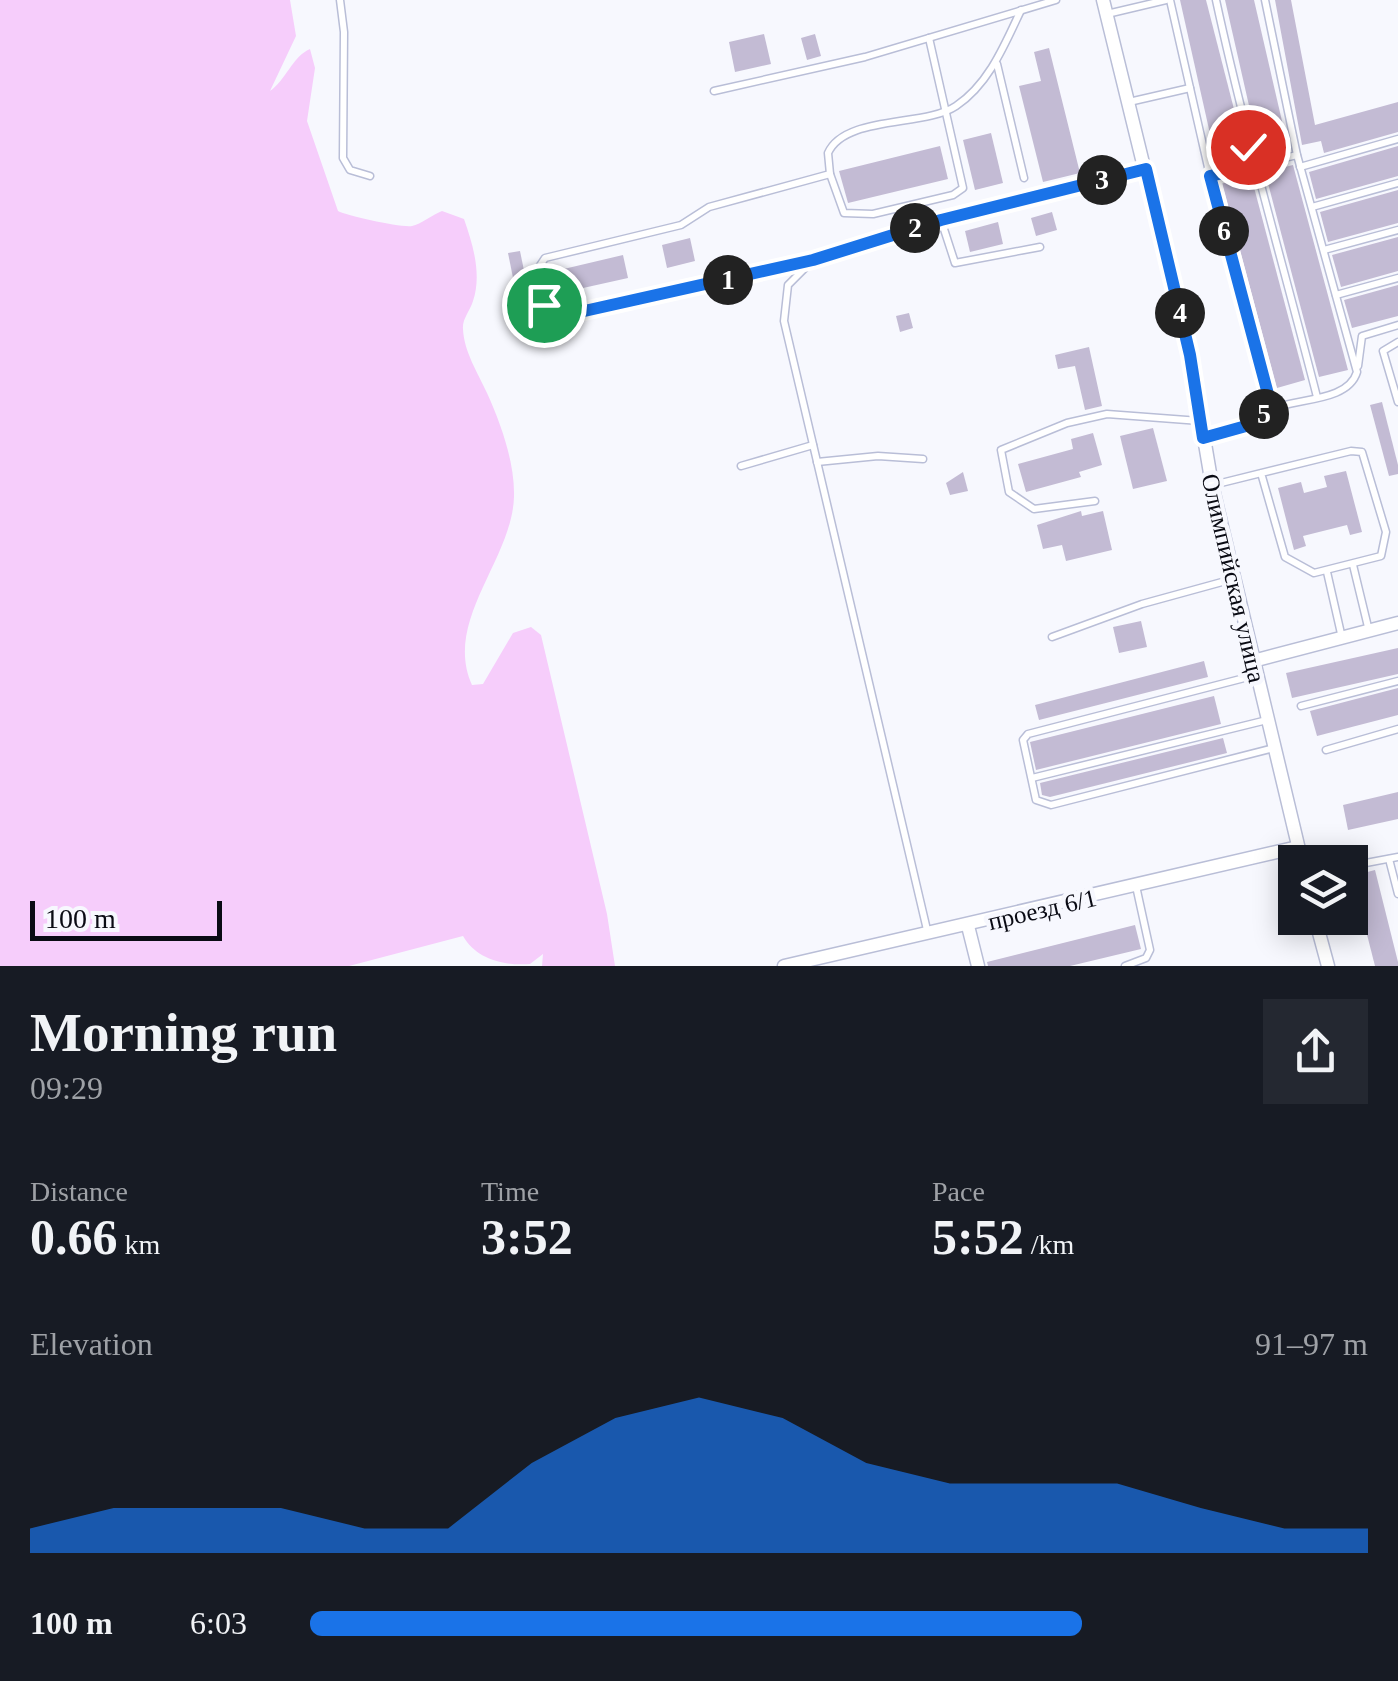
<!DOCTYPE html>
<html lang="en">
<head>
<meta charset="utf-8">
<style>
	body { margin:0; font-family:"Times New Roman",serif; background:#242831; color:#f1f3f6; height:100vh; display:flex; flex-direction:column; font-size:38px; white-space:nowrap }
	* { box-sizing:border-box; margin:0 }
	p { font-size:32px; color:#9ea1a6 }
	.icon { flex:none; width:55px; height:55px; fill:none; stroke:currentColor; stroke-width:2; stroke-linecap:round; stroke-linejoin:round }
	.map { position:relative; height:966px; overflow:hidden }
	.sheet { display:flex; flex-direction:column; background:#171b24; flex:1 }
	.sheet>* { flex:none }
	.tools { position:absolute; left:1278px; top:845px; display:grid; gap:20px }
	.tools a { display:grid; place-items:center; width:90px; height:90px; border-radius:0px; background:#171b24; box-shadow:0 5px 25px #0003; font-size:50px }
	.scale { position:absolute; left:30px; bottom:25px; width:192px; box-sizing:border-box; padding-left:10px; border:5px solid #0a0b14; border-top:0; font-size:28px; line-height:35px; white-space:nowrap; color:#0a0b14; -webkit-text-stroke:8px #f7f8fe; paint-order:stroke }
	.pin { position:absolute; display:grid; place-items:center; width:85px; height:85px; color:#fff; margin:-42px; border:5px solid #fff; border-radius:50%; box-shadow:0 2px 10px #0007 }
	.km { position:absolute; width:50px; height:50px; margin:-25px; border-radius:50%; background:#222; color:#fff; font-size:28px; line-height:50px; text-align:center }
	.round { display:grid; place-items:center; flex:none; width:105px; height:105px; border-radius:0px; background:#242831 }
	.head { display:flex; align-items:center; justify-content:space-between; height:170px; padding:0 30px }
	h1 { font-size:55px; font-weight:700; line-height:75px }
	.metrics { display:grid; grid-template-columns:repeat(3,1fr); gap:15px; height:170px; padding:10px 30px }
	.metrics div { display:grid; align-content:center }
	.metrics b { font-size:50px; font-weight:700 }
	.metrics small { font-size:28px; font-weight:400 }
	.metrics p { font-size:28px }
	.chart { height:280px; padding:20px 30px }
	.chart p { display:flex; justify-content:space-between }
	.chart svg { width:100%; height:180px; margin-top:10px; fill:#1a73e8; opacity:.7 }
	ul { padding:0 30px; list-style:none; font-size:32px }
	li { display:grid; grid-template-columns:160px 120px 1fr; align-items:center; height:75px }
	li i { height:25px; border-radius:12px; background:#1a73e8 }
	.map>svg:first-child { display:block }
	.green { fill:#f6cdfb }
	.building { fill:#c3bbd4 }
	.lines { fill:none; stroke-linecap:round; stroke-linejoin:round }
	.lane-casing { stroke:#b9bed7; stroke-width:9 }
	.street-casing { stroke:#b9bed7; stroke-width:15 }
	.lane { stroke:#fff; stroke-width:6 }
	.street { stroke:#fff; stroke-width:12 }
	.route-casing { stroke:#fff; stroke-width:20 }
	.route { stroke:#1a73e8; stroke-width:12 }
	.labels { text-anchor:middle; stroke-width:9; stroke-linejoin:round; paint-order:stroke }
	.street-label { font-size:25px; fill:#0a0b14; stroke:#f7f8fe }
</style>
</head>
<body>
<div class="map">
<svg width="1398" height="966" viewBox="0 0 1398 966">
	<rect width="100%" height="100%" fill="#f7f8fe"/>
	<path class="green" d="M 0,0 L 290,0 L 296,36 L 270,91 C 285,81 293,56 310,49 L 315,68 L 307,121 L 338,211 C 347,216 402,228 412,226 C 421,224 432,215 442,211 L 464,219 C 473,245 482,274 473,301 C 470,311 462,319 463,329 C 464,352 478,373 487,393 C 501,424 515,463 514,497 C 512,560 443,621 472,685 L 483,684 L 513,633 L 531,627 L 541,635 L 607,914 L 615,966 L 542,966 L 543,954 L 530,964 C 504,966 476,959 463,936 L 349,966 L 0,966 Z"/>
	<g class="building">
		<path d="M 1180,0 L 1206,0 L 1246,156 L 1242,161 L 1217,165 Z"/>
		<path d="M 1225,0 L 1254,0 L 1288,147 L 1260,154 Z"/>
		<path d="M 1275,0 L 1291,0 L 1315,125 L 1398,102 L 1398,132 L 1324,153 L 1321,141 L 1302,145 Z"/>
		<path d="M 764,34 L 771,64 L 735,72 L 729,42 Z"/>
		<path d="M 815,34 L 821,56 L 807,60 L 801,38 Z"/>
		<path d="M 1049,48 L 1080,173 L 1043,182 L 1019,86 L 1041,81 L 1034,52 Z"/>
		<path d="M 991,133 L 1003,183 L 975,190 L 963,140 Z"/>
		<path d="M 940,146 L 948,179 L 848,203 L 839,171 Z"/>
		<path d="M 1398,146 L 1398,176 L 1316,199 L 1309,172 Z"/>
		<path d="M 1293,165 L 1348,370 L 1319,377 L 1265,172 Z"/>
		<path d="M 1245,175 L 1251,176 L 1305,380 L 1277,388 L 1221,180 Z"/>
		<path d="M 1398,190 L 1398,223 L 1328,242 L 1320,212 Z"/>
		<path d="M 1052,212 L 1057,230 L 1036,236 L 1031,218 Z"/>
		<path d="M 998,222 L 1003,244 L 970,252 L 965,231 Z"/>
		<path d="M 1398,237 L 1398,271 L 1341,287 L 1332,255 Z"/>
		<path d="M 690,238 L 695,261 L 667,268 L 662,245 Z"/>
		<path d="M 520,251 L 537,334 L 525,337 L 508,253 Z"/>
		<path d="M 623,255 L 628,278 L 556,294 L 551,272 Z"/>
		<path d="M 1398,285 L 1398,316 L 1352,328 L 1344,300 Z"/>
		<path d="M 909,313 L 913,328 L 900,332 L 896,316 Z"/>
		<path d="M 1089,347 L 1102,406 L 1085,410 L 1075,366 L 1058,369 L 1055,355 Z"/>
		<path d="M 1382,402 L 1398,465 L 1398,474 L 1389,476 L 1370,405 Z"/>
		<path d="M 1153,428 L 1167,481 L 1133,489 L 1120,436 Z"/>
		<path d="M 1093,433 L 1102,465 L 1079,472 L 1081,477 L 1026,492 L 1018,464 L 1073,449 L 1071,439 Z"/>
		<path d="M 1346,471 L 1362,532 L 1350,535 L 1347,525 L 1303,536 L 1306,546 L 1294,550 L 1278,488 L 1301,482 L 1304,493 L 1327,487 L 1324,476 Z"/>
		<path d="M 963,472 L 968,491 L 950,495 L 946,483 Z"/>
		<path d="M 1081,511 L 1082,516 L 1103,511 L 1112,550 L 1066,561 L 1062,545 L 1043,549 L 1037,525 Z"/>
		<path d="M 1141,621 L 1147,647 L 1119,653 L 1113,627 Z"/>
		<path d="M 1398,648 L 1398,674 L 1292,698 L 1286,673 Z"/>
		<path d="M 1204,661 L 1208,677 L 1039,720 L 1035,705 Z"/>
		<path d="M 1398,688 L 1398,715 L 1317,736 L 1310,711 Z"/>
		<path d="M 1214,696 L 1221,724 L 1036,770 L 1030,742 Z"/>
		<path d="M 1223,738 L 1227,753 L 1050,797 L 1042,795 L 1040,783 Z"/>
		<path d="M 1398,792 L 1398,819 L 1348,830 L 1343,805 Z"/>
		<path d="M 1375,870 L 1398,962 L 1398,966 L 1375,966 L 1352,876 Z"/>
		<path d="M 1135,925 L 1141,949 L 1070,966 L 988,966 L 987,962 Z"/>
	</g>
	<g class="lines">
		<g class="lane-casing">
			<g id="lane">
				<path d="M 340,0 L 344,32 L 343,158 L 350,170 L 370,176"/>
				<path d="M 1170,0 L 1210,176 L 1272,409"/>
				<path d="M 1216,0 C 1245,134 1283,264 1317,397"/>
				<path d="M 1021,10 C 1005,44 989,84 956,106 C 925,127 845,115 828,153 L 830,174 L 709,207 L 681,225 L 545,258 L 537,270 L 547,311 L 562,316 L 813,260 L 941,220 L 1144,169"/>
				<path d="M 1107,14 L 1166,0"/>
				<path d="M 997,64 L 1024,178"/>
				<path d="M 714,91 L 865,57 L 1056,0"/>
				<path d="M 1129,102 L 1190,88"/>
				<path d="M 1300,167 L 1398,139"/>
				<path d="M 830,174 L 844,213 L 873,214 L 953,195 L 963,188 L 929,38"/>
				<path d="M 1210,176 L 1297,155"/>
				<path d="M 1312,207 L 1398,183"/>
				<path d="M 941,220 L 955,263 L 1040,247"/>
				<path d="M 1324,250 L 1398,230"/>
				<path d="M 810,263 L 788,285 L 784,321 L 928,934"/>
				<path d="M 1336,295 L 1398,278"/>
				<path d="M 1398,342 L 1383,351 L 1398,402"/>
				<path d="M 1358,366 L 1362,336 L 1398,325"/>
				<path d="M 1206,437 C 1235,431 1247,420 1272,409 C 1297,398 1348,402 1357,372 L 1297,155 L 1265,0"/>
				<path d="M 817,462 L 878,456 L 923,459"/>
				<path d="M 741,466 L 813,445"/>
				<path d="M 1213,485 L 1351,451 L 1362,452 L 1386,532 L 1381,556 L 1314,573 L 1285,557 L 1261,473"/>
				<path d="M 1095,501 L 1034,509 L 1009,492 L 1001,450 L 1067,423 L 1107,414 L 1200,421"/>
				<path d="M 1353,565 L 1369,631"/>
				<path d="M 1327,572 L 1342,638"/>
				<path d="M 1052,637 L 1142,604 L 1233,579"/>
				<path d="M 1256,675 L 1028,734 L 1023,740 L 1036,800 L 1051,805 L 1274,748"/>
				<path d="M 1301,706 L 1398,681"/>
				<path d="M 1326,750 L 1398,729"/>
				<path d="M 1032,778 L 1267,720"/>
				<path d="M 1389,859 L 1398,894"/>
				<path d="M 1350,866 L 1398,857"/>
				<path d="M 1125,966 L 1146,958 L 1150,950 L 1136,886"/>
			</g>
		</g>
		<g class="street-casing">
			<g id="street">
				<path d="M 1103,0 L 1190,355 L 1212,485 L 1302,862"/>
				<path d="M 1253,661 L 1398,623"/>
				<path d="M 1315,918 L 1328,966"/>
				<path d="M 968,926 L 978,966"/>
				<path d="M 784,966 L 1298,847"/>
			</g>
		</g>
		<use href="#lane" class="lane"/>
		<use href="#street" class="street"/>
	</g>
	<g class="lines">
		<g class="route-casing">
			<path id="route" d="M 544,305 L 551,314 L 562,316 L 813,260 L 941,220 L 1146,169 L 1190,355 L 1203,438 L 1246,426 L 1272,409 L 1210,176 L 1254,166 L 1248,147"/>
		</g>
		<use href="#route" class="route"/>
	</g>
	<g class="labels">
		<g class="street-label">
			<text transform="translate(1234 578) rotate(77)" y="9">Олимпийская улица</text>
			<text transform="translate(1042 909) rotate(-13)" y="9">проезд 6/1</text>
		</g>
	</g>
</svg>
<div class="tools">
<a><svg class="icon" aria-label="layers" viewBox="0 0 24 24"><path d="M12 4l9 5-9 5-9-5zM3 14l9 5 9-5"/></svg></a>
</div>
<div class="scale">100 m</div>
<div class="pin" style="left:544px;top:305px;background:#1e9e55"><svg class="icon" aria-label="arrive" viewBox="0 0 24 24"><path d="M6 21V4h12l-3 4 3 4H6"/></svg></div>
<div class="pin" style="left:1248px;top:147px;background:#d93025"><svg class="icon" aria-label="check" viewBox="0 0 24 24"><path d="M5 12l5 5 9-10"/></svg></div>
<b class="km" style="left:728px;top:280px">1</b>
<b class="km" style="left:915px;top:228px">2</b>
<b class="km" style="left:1102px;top:180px">3</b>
<b class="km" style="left:1180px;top:313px">4</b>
<b class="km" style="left:1264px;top:414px">5</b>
<b class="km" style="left:1224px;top:231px">6</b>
</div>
<section class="sheet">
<div class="head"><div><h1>Morning run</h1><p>09:29</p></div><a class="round"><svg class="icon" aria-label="share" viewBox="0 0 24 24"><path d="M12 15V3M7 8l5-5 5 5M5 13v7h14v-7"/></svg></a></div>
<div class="metrics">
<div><p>Distance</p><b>0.66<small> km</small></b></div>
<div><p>Time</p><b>3:52</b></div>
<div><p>Pace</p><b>5:52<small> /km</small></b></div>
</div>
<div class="chart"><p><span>Elevation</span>91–97 m</p>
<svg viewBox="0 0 160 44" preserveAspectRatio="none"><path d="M0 44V38L10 33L20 33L30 33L40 38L50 38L60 22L70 11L80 6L90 11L100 22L110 27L120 27L130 27L140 33L150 38L160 38V44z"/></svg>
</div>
<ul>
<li><b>100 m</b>6:03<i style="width:73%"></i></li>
</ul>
</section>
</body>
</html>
